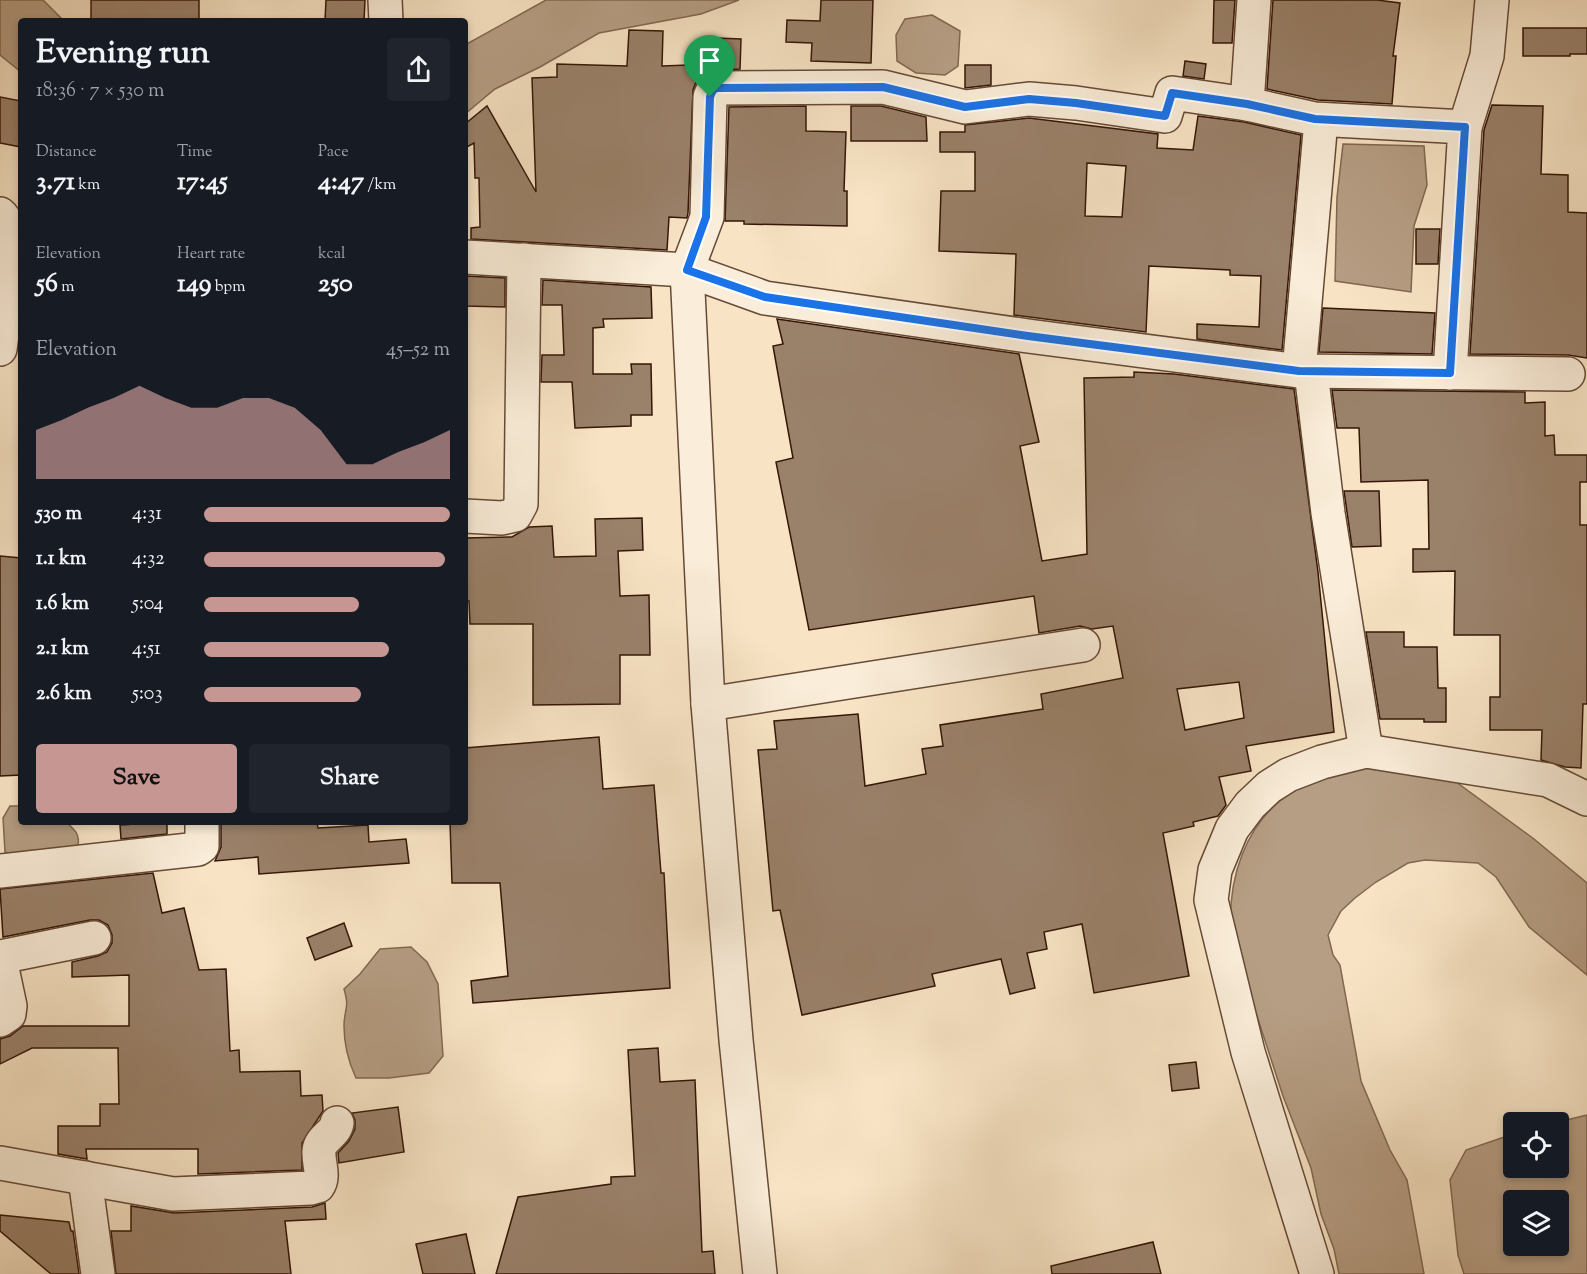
<!DOCTYPE html>
<html lang="en">
<head>
<meta charset="utf-8">
<style>
	body { margin:0; font-family:"Sorts Mill Goudy",serif; background:#20242c; color:#f1f3f6; height:100vh; display:flex; flex-direction:column; font-size:22px; white-space:nowrap }
	* { box-sizing:border-box; margin:0 }
	p { font-size:20px; color:#9ea1a6 }
	.icon { flex:none; width:33px; height:33px; fill:none; stroke:currentColor; stroke-width:2; stroke-linecap:round; stroke-linejoin:round }
	.map { position:relative; flex:1; overflow:hidden }
	.details { position:absolute; left:18px; top:18px; width:450px; height:807px; display:flex; flex-direction:column; background:#171b24; border-radius:6px; box-shadow:0 3px 9px #0003 }
	.details>* { flex:none }
	.buttons { position:absolute; left:1503px; top:1112px; display:grid; gap:12px }
	.buttons a { display:grid; place-items:center; width:66px; height:66px; border-radius:6px; background:#171b24; box-shadow:0 3px 9px #0003; font-size:30px }
	.pin { position:absolute; display:grid; place-items:center; width:51px; height:51px; color:#fff; margin:-62px -26px; border-radius:50% 50% 50% 0; rotate:-45deg; box-shadow:0 0 6px #0007 }
	.pin .icon { rotate:45deg }
	.round { display:grid; place-items:center; flex:none; width:63px; height:63px; border-radius:6px; background:#20242c }
	.summary { display:flex; align-items:center; justify-content:space-between; height:102px; padding:0 18px }
	h1 { font-size:33px; font-weight:700; line-height:45px }
	.stats { display:grid; grid-template-columns:repeat(3,1fr); gap:9px; height:102px; padding:6px 18px }
	.stats div { display:grid; align-content:center }
	.stats b { font-size:26px; font-weight:700 }
	.stats small { font-size:16px; font-weight:400 }
	.stats p { font-size:16px }
	.chart { height:168px; padding:12px 18px }
	.chart p { display:flex; justify-content:space-between }
	.chart svg { width:100%; height:108px; margin-top:6px; fill:#c59692; opacity:.7 }
	.primary-button { display:flex; gap:12px; margin-top:auto; padding:12px 18px }
	.primary-button a { flex:1; height:69px; border-radius:6px; background:#c59692; color:#111; font-size:24px; font-weight:700; line-height:69px; text-align:center }
	.primary-button a+a { background:#20242c; color:#f1f3f6 }
	ul { padding:0 18px; list-style:none; font-size:20px }
	li { display:grid; grid-template-columns:96px 72px 1fr; align-items:center; height:45px }
	li i { height:15px; border-radius:8px; background:#c59692 }
	.map>svg:first-child { display:block }
	.water { fill:#b69e84; stroke:#826852; stroke-width:1.5; fill-rule:evenodd }
	.building { fill:#9a816a; stroke:#351607; stroke-width:1.5; fill-rule:evenodd }
	.lines { fill:none; stroke-linecap:round; stroke-linejoin:round }
	.minor-casing { stroke:#664a36; stroke-width:36 }
	.minor { stroke:#faedd9; stroke-width:33 }
	.route-casing { stroke:#fff; stroke-width:12 }
	.route { stroke:#1a73e8; stroke-width:8 }
</style>
</head>
<body>
<div class="map">
<svg width="1587" height="1274" viewBox="0 0 1587 1274">
	<rect width="100%" height="100%" fill="#f8e4c5"/>
	<filter id="stains"><feTurbulence type="fractalNoise" baseFrequency=".00333" numOctaves="4"/><feColorMatrix values="0 0 0 0 .2 0 0 0 0 .09 0 0 0 0 .02 0 0 0 .5 -.17"/></filter>
	<radialGradient id="worn" r=".72"><stop offset=".6" stop-color="#630" stop-opacity="0"/><stop offset="1" stop-color="#630" stop-opacity=".3"/></radialGradient>
	<g class="water">
		<path d="M 0,0 L 43,0 L 64,21 L 21,21 L 21,72 L 0,55 Z"/>
		<path d="M 546,0 L 739,0 L 701,14 L 599,33 L 540,67 L 495,89 L 465,114 L 465,45 Z"/>
		<path d="M 932,15 L 960,31 L 958,66 L 945,75 L 916,73 L 897,61 L 896,35 L 905,19 Z"/>
		<path d="M 1343,144 L 1424,146 L 1427,185 L 1414,226 L 1411,292 L 1335,281 L 1337,197 Z"/>
		<path d="M 1353,767 L 1407,768 L 1456,782 L 1534,839 L 1587,883 L 1587,975 L 1529,927 L 1496,877 L 1478,863 L 1425,860 L 1408,863 L 1376,882 L 1355,898 L 1341,911 L 1328,935 L 1333,955 L 1340,965 L 1361,1081 L 1390,1150 L 1407,1180 L 1424,1274 L 1339,1274 L 1334,1249 L 1321,1214 L 1311,1168 L 1283,1096 L 1231,936 C 1227,880 1244,823 1293,791 C 1310,780 1334,775 1353,767 Z"/>
		<path d="M 10,806 L 21,806 L 21,822 L 66,822 C 75,830 80,834 78,846 L 10,854 L 5,852 L 3,818 Z"/>
		<path d="M 411,947 L 427,962 L 438,984 L 443,1056 L 429,1073 L 389,1078 L 356,1078 C 348,1061 344,1045 344,1026 C 344,1009 350,1009 344,989 L 360,974 L 380,949 Z"/>
		<path d="M 1587,1115 L 1587,1274 L 1464,1274 L 1458,1255 L 1450,1180 L 1466,1150 L 1513,1134 L 1514,1167 L 1558,1167 L 1558,1122 ZM 1514,1200 L 1558,1200 L 1558,1245 L 1514,1245 Z"/>
	</g>
	<g class="building">
		<path d="M 91,0 L 199,0 L 199,20 L 91,21 Z"/>
		<path d="M 326,0 L 365,0 L 364,21 L 325,21 Z"/>
		<path d="M 821,0 L 873,0 L 871,63 L 811,61 L 812,43 L 786,42 L 787,20 L 820,21 Z"/>
		<path d="M 1214,0 L 1235,0 L 1232,43 L 1213,43 Z"/>
		<path d="M 1273,0 L 1377,0 L 1400,3 L 1393,56 L 1396,56 L 1392,104 L 1318,100 L 1267,89 Z"/>
		<path d="M 1523,28 L 1587,28 L 1587,54 L 1570,54 L 1570,56 L 1523,56 Z"/>
		<path d="M 629,30 L 663,31 L 662,66 L 716,64 L 717,38 L 741,39 L 740,69 L 709,71 L 696,82 L 693,90 L 688,213 L 687,218 L 669,217 L 667,250 L 471,239 L 471,228 L 480,227 L 479,178 L 475,178 L 474,143 L 465,148 L 465,124 L 487,106 L 536,192 L 532,78 L 557,77 L 557,64 L 627,66 Z"/>
		<path d="M 1185,61 L 1206,64 L 1204,79 L 1183,76 Z"/>
		<path d="M 965,65 L 991,65 L 991,85 L 965,88 Z"/>
		<path d="M 0,97 L 21,101 L 21,147 L 0,143 Z"/>
		<path d="M 1492,105 L 1543,106 L 1541,174 L 1568,175 L 1568,212 L 1587,213 L 1587,358 L 1568,355 L 1470,354 L 1484,130 Z"/>
		<path d="M 806,106 L 806,131 L 846,132 L 844,191 L 847,191 L 847,226 L 744,224 L 744,221 L 725,221 L 729,107 Z"/>
		<path d="M 851,106 L 881,106 L 926,117 L 927,141 L 851,141 Z"/>
		<path d="M 1198,116 L 1244,122 L 1301,135 L 1282,350 L 1197,339 L 1197,324 L 1259,327 L 1261,276 L 1230,275 L 1230,270 L 1149,266 L 1146,332 L 1014,315 L 1016,254 L 939,251 L 941,191 L 975,191 L 975,152 L 940,152 L 940,132 L 965,132 L 965,125 L 1029,118 L 1158,134 L 1157,148 L 1193,150 ZM 1087,163 L 1126,166 L 1122,217 L 1085,216 Z"/>
		<path d="M 1416,229 L 1440,229 L 1438,264 L 1416,264 Z"/>
		<path d="M 465,276 L 505,278 L 505,307 L 465,306 Z"/>
		<path d="M 543,280 L 651,287 L 652,318 L 603,319 L 604,327 L 593,328 L 593,374 L 632,374 L 631,364 L 651,364 L 652,415 L 631,415 L 631,426 L 575,428 L 572,382 L 541,382 L 542,355 L 564,355 L 562,305 L 542,305 Z"/>
		<path d="M 1323,308 L 1435,313 L 1432,354 L 1319,352 Z"/>
		<path d="M 777,319 L 1019,354 L 1039,442 L 1020,446 L 1042,561 L 1087,554 L 1084,378 L 1134,377 L 1134,372 L 1174,374 L 1294,389 L 1318,572 L 1334,732 L 1246,746 L 1251,771 L 1219,777 L 1226,805 L 1218,816 L 1193,822 L 1194,826 L 1163,833 L 1189,976 L 1094,993 L 1082,924 L 1044,932 L 1047,949 L 1027,953 L 1035,988 L 1010,994 L 1001,959 L 932,974 L 935,986 L 802,1015 L 780,910 L 773,911 L 758,750 L 777,749 L 774,721 L 858,714 L 865,786 L 926,774 L 922,749 L 943,746 L 940,725 L 1043,709 L 1041,694 L 1123,678 L 1113,626 L 1092,629 L 1080,626 L 1039,633 L 1034,596 L 809,630 L 776,462 L 793,458 L 773,346 L 783,344 ZM 1239,682 L 1244,718 L 1185,730 L 1177,689 Z"/>
		<path d="M 1332,390 L 1525,392 L 1525,403 L 1545,402 L 1545,436 L 1554,435 L 1555,455 L 1587,455 L 1587,482 L 1580,482 L 1580,525 L 1587,525 L 1587,704 L 1583,704 L 1581,768 L 1565,767 L 1541,760 L 1542,730 L 1490,730 L 1490,697 L 1500,697 L 1500,635 L 1454,635 L 1455,571 L 1413,572 L 1413,549 L 1429,549 L 1428,480 L 1361,482 L 1359,428 L 1337,428 Z"/>
		<path d="M 1344,491 L 1379,491 L 1381,546 L 1352,547 Z"/>
		<path d="M 642,518 L 643,550 L 618,551 L 620,596 L 649,595 L 650,655 L 620,655 L 620,704 L 533,705 L 533,624 L 470,624 L 469,601 L 465,601 L 465,538 L 512,537 L 529,527 L 552,526 L 554,557 L 596,556 L 595,519 Z"/>
		<path d="M 0,556 L 21,558 L 21,775 L 0,776 Z"/>
		<path d="M 1366,632 L 1404,632 L 1404,647 L 1437,647 L 1438,688 L 1446,688 L 1446,722 L 1424,722 L 1424,719 L 1380,719 Z"/>
		<path d="M 599,737 L 603,789 L 654,785 L 661,873 L 664,873 L 670,988 L 473,1003 L 471,981 L 508,976 L 500,883 L 452,883 L 450,822 L 465,822 L 465,748 Z"/>
		<path d="M 167,822 L 167,834 L 121,839 L 120,825 Z"/>
		<path d="M 221,822 L 317,822 L 318,828 L 368,825 L 369,842 L 406,839 L 409,863 L 259,874 L 258,857 L 215,861 L 221,847 Z"/>
		<path d="M 153,873 L 162,913 L 184,908 L 199,970 L 226,969 L 230,1051 L 239,1050 L 240,1072 L 300,1071 L 301,1096 L 322,1095 L 323,1111 L 302,1143 L 302,1170 L 198,1174 L 198,1149 L 86,1149 L 87,1159 L 58,1154 L 58,1126 L 100,1126 L 100,1104 L 119,1104 L 118,1048 L 32,1048 L 0,1064 L 0,1039 L 10,1036 L 23,1026 L 129,1026 L 129,975 L 72,977 L 72,962 L 98,956 L 107,952 L 112,943 L 112,935 L 108,925 L 99,920 L 90,920 L 3,937 L 0,889 Z"/>
		<path d="M 344,923 L 352,946 L 315,960 L 307,938 Z"/>
		<path d="M 658,1048 L 660,1082 L 695,1080 L 702,1252 L 713,1251 L 715,1274 L 496,1274 L 518,1197 L 611,1184 L 611,1177 L 635,1176 L 628,1050 Z"/>
		<path d="M 1196,1062 L 1199,1088 L 1172,1091 L 1169,1065 Z"/>
		<path d="M 398,1107 L 404,1152 L 339,1163 L 338,1153 L 349,1141 L 355,1129 L 355,1120 L 352,1113 Z"/>
		<path d="M 325,1203 L 326,1219 L 285,1221 L 291,1274 L 116,1274 L 111,1231 L 131,1231 L 131,1206 L 174,1213 L 312,1207 Z"/>
		<path d="M 0,1215 L 69,1222 L 71,1231 L 73,1231 L 79,1274 L 51,1274 L 0,1231 Z"/>
		<path d="M 466,1234 L 475,1274 L 423,1274 L 416,1244 Z"/>
		<path d="M 1153,1242 L 1161,1274 L 1052,1274 L 1051,1266 Z"/>
	</g>
	<g class="lines">
		<g class="minor-casing">
			<g id="minor">
				<path d="M 385,0 L 386,21"/>
				<path d="M 1247,104 L 1254,0"/>
				<path d="M 1465,127 L 1487,56 L 1492,0"/>
				<path d="M 0,214 L 3,217 L 11,247 L 9,284 L 0,349"/>
				<path d="M 465,257 L 687,270 L 765,298 L 1028,336 L 1299,371 L 1568,374"/>
				<path d="M 1299,371 L 1321,120"/>
				<path d="M 1311,372 L 1328,513 L 1366,751"/>
				<path d="M 465,516 L 502,518 L 515,515 L 521,504 L 524,260"/>
				<path d="M 708,704 L 1083,645"/>
				<path d="M 0,871 L 198,849 L 202,846 L 202,822"/>
				<path d="M 0,957 L 94,938"/>
				<path d="M 0,959 L 10,1006 L 9,1014 L 0,1020"/>
				<path d="M 0,1163 L 173,1194 L 311,1188 L 318,1186 C 325,1176 318,1163 319,1151 C 320,1138 335,1135 337,1123"/>
				<path d="M 85,1178 L 98,1274"/>
				<path d="M 760,1274 L 736,1040 L 708,704 L 687,270 L 707,217 L 710,97 L 713,90 L 717,88 L 883,87 L 965,107 L 1029,99 L 1076,103 L 1165,116 L 1172,93 L 1247,104 L 1315,119 L 1465,127 L 1450,373"/>
				<path d="M 1317,1274 L 1248,1052 L 1211,900 L 1215,870 L 1232,829 L 1250,805 L 1269,787 L 1288,775 L 1322,762 L 1366,751 L 1548,780 L 1587,799"/>
			</g>
		</g>
		<use href="#minor" class="minor"/>
	</g>
	<g class="lines">
		<g class="route-casing">
			<path id="route" d="M 883,87 L 965,107 L 1029,99 L 1076,103 L 1165,116 L 1172,93 L 1247,104 L 1315,119 L 1465,127 L 1450,373 L 1299,371 L 1028,336 L 765,297 L 687,270 L 706,217 L 710,97 L 713,90 L 717,88 Z"/>
		</g>
		<use href="#route" class="route"/>
	</g>
	<rect width="100%" height="100%" filter="url(#stains)"/>
	<rect width="100%" height="100%" fill="url(#worn)"/>
</svg>
<div class="buttons">
<a><svg class="icon" aria-label="locate" viewBox="0 0 24 24"><circle cx="12" cy="12" r="6"/><path d="M12 2v4M12 18v4M2 12h4M18 12h4"/></svg></a>
<a><svg class="icon" aria-label="layers" viewBox="0 0 24 24"><path d="M12 4l9 5-9 5-9-5zM3 14l9 5 9-5"/></svg></a>
</div>
<div class="pin" style="left:710px;top:97px;background:#1e9e55"><svg class="icon" aria-label="arrive" viewBox="0 0 24 24"><path d="M6 21V4h12l-3 4 3 4H6"/></svg></div>
<section class="details">
<div class="summary"><div><h1>Evening run</h1><p>18:36 · 7 × 530 m</p></div><a class="round"><svg class="icon" aria-label="share" viewBox="0 0 24 24"><path d="M12 15V3M7 8l5-5 5 5M5 13v7h14v-7"/></svg></a></div>
<div class="stats">
<div><p>Distance</p><b>3.71<small> km</small></b></div>
<div><p>Time</p><b>17:45</b></div>
<div><p>Pace</p><b>4:47<small> /km</small></b></div>
</div>
<div class="stats">
<div><p>Elevation</p><b>56<small> m</small></b></div>
<div><p>Heart rate</p><b>149<small> bpm</small></b></div>
<div><p>kcal</p><b>250</b></div>
</div>
<div class="chart"><p><span>Elevation</span>45–52 m</p>
<svg viewBox="0 0 160 44" preserveAspectRatio="none"><path d="M0 44V24L10 20L20 15L30 11L40 6L50 11L60 15L70 15L80 11L90 11L100 15L110 24L120 38L130 38L140 33L150 29L160 24V44z"/></svg>
</div>
<ul>
<li><b>530 m</b>4:31<i style="width:100%"></i></li>
<li><b>1.1 km</b>4:32<i style="width:98%"></i></li>
<li><b>1.6 km</b>5:04<i style="width:63%"></i></li>
<li><b>2.1 km</b>4:51<i style="width:75%"></i></li>
<li><b>2.6 km</b>5:03<i style="width:64%"></i></li>
</ul>
<div class="primary-button"><a>Save</a><a>Share</a></div>
</section>
</div>
</body>
</html>
